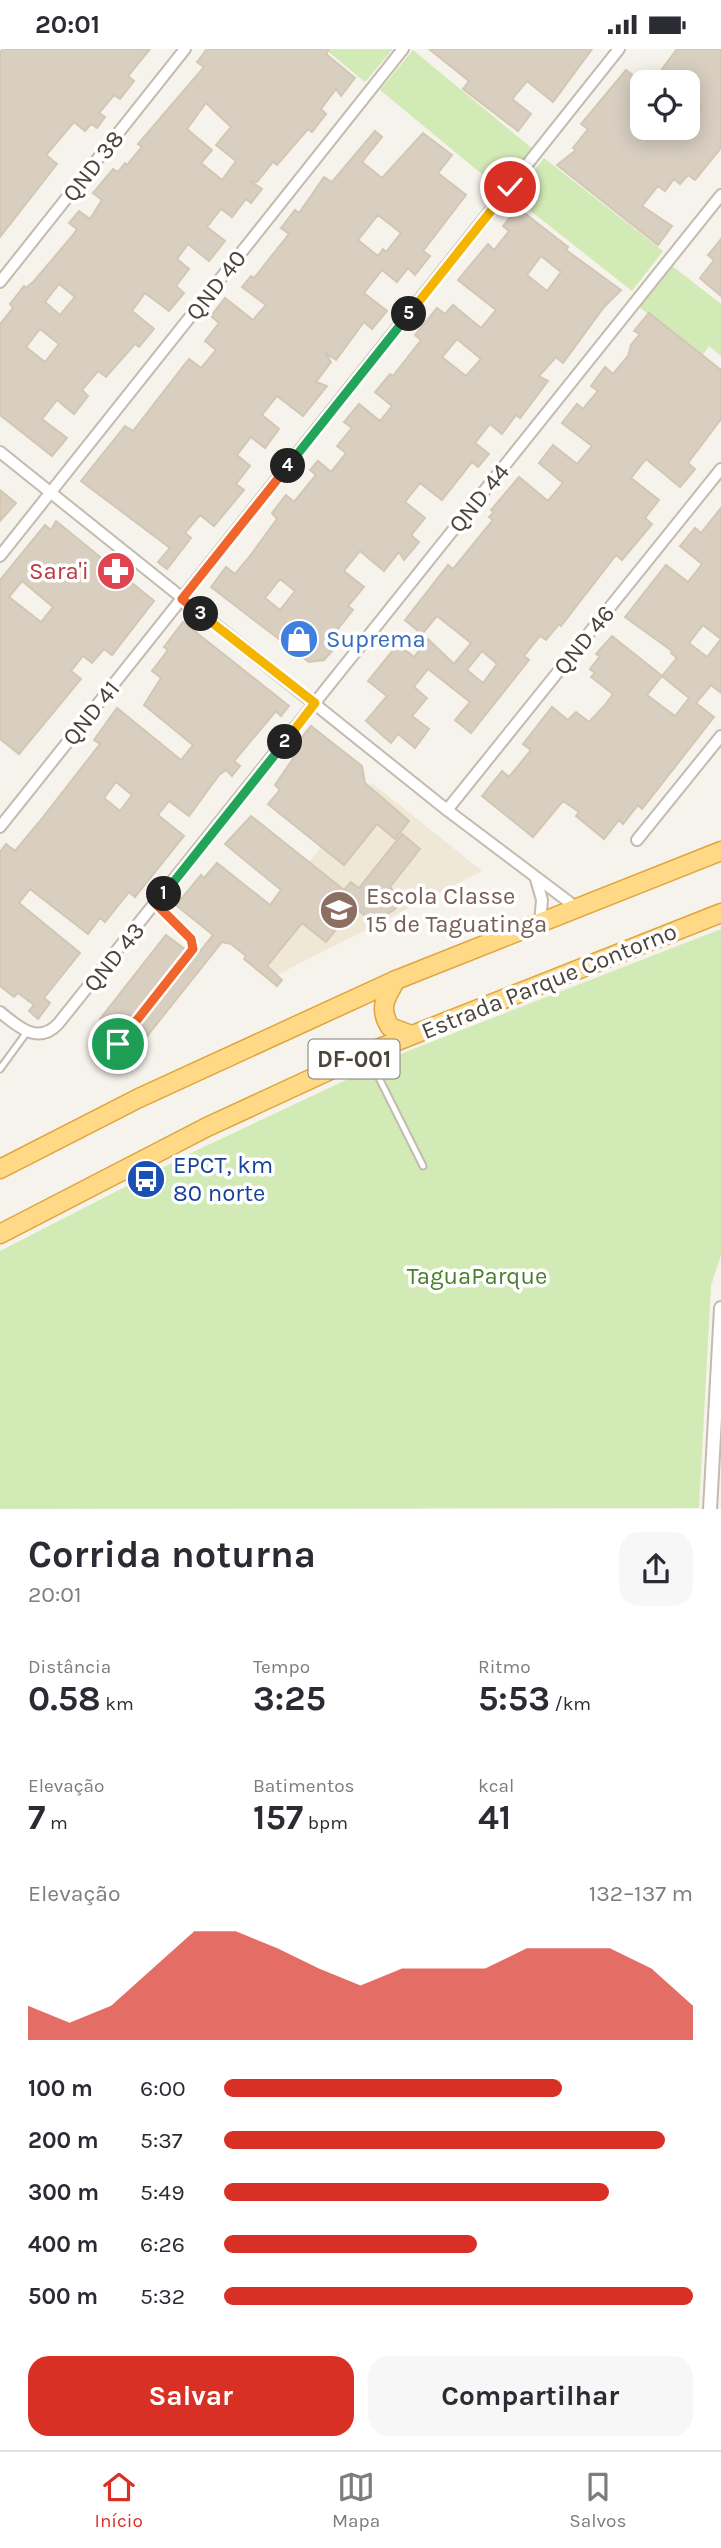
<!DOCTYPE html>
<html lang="pt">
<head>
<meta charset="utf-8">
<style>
	body { margin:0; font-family:Karla,sans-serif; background:#f7f7f7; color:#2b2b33; height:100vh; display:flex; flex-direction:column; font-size:26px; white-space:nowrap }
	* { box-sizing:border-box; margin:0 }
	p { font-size:23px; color:#7c7c81 }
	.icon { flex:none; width:38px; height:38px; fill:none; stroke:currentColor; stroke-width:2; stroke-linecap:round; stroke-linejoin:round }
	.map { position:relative; height:1460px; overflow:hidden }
	.drawer { display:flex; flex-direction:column; background:#fff; flex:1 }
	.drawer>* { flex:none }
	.controls { position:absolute; left:630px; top:21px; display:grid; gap:14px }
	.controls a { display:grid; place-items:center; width:70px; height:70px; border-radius:14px; background:#fff; box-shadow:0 4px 18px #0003; font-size:35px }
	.pin { position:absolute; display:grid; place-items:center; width:60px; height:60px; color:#fff; margin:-30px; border:4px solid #fff; border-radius:50%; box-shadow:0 2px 7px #0007 }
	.km { position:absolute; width:35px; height:35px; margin:-18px; border-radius:50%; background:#222; color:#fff; font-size:19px; line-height:35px; text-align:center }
	.round { display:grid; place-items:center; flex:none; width:74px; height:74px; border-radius:21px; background:#f7f7f7 }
	.headline { display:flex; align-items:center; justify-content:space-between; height:119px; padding:0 28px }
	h1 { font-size:38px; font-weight:700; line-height:52px }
	.figures { display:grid; grid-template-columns:repeat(3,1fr); gap:10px; height:119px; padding:7px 28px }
	.figures div { display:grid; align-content:center }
	.figures b { font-size:35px; font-weight:700 }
	.figures small { font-size:19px; font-weight:400 }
	.figures p { font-size:19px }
	.chart { height:196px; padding:14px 28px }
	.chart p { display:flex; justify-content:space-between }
	.chart svg { width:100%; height:126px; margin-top:7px; fill:#d93025; opacity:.7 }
	.button { display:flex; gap:14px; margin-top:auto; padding:14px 28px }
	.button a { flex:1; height:80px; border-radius:21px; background:#d93025; color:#fff; font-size:28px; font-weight:700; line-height:80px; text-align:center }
	.button a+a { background:#f7f7f7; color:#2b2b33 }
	ul { padding:0 28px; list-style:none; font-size:23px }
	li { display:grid; grid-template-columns:112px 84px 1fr; align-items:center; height:52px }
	li i { height:18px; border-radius:9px; background:#d93025 }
	.status { display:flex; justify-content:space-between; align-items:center; height:49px; padding:0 35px; background:#fff; direction:ltr }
	.status svg { height:19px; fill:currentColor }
	.tabs { display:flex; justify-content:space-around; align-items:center; height:98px; border-top:2px solid #e1e1e2; background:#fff; font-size:19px; color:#7c7c81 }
	.tabs a { display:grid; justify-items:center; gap:4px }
	.tabs .on { color:#d93025 }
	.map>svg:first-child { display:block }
	.education { fill:#efe8d6 }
	.green { fill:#d2eab5 }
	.building { fill:#d8cfc1; stroke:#d3c7b4; stroke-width:2; fill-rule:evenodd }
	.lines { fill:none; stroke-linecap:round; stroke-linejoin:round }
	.service-casing { stroke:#c2bbae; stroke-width:9 }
	.minor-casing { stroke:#c2bbae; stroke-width:14 }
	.tertiary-casing { stroke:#c2bbae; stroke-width:16 }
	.trunk-casing { stroke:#e0a43c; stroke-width:21 }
	.service { stroke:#fff; stroke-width:5 }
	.minor { stroke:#fff; stroke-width:10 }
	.tertiary { stroke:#fff; stroke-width:12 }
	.trunk { stroke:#ffd985; stroke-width:18 }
	.split-1-casing { stroke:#fff; stroke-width:14 }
	.split-2-casing { stroke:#fff; stroke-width:14 }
	.split-3-casing { stroke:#fff; stroke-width:14 }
	.split-4-casing { stroke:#fff; stroke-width:14 }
	.split-5-casing { stroke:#fff; stroke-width:14 }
	.split-6-casing { stroke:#fff; stroke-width:14 }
	.split-1 { stroke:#f0652b; stroke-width:9 }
	.split-2 { stroke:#22a559; stroke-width:9 }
	.split-3 { stroke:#f5b400; stroke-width:9 }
	.split-4 { stroke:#f0652b; stroke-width:9 }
	.split-5 { stroke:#22a559; stroke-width:9 }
	.split-6 { stroke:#f5b400; stroke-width:9 }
	.labels { text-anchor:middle; stroke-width:7; stroke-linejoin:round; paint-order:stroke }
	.shield { fill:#fff; stroke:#817c74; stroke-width:2 }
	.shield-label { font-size:23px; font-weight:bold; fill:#4b4439 }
	.street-label { font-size:24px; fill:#4b4439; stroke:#fff }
	.health-label { font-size:24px; fill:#be3a42; stroke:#fff; text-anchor:end }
	.shop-label { font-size:24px; fill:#366cbe; stroke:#fff; text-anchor:start }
	.education-label { font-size:24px; fill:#785e54; stroke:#fff; text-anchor:start }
	.transit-label { font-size:24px; fill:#164399; stroke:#fff; text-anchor:start }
	.park-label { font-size:24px; fill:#4a7f2a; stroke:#fff }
</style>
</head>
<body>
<div class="status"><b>20:01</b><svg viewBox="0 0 49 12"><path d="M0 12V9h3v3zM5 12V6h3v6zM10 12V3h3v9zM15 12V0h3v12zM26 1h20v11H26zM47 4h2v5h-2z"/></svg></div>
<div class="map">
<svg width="721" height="1460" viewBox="0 0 721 1460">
	<rect width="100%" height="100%" fill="#f6f3ec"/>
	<path class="education" d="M 372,734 L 482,822 L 273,928 L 241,899 Z"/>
	<g class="green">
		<path d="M 325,0 L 393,0 L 365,33 Z"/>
		<path d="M 413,1 L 534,101 L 501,141 L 380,41 Z"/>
		<path d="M 544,109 L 663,202 L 632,242 L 513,148 Z"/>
		<path d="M 671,216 L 721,255 L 721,307 L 709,297 L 702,307 L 639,258 Z"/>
		<path d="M 721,880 L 721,1206 L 711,1237 L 699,1459 L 0,1460 L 0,1202 L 193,1103 L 408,1002 Z"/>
	</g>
	<g class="building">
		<path d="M 3,0 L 150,0 L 128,27 L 134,32 L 120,50 L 114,46 L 99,64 L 105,68 L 97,79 L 91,75 L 85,82 L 74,73 L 46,106 L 57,115 L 0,188 L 0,4 Z"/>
		<path d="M 207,0 L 329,0 L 326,5 L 355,29 L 341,47 L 336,40 L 321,60 L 326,65 L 312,83 L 308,80 L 277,116 L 273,113 L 257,133 L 250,132 L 262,140 L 251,154 L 246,150 L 232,168 L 221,160 L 207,178 L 225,192 L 209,212 L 188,195 L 177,210 L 189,220 L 176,237 L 184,244 L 169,262 L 145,244 L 132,262 L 154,280 L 139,298 L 135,295 L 106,328 L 98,322 L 82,341 L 88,347 L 74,365 L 57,351 L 42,370 L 67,389 L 52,407 L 0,366 L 0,275 L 13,259 L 10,255 L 24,237 L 26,239 L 34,232 L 73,186 L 77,180 L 69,174 L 79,162 L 90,170 L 102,151 L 93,144 L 113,120 L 118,123 L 125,114 L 127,116 L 142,98 L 138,95 L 204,18 L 197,13 ZM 206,54 L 231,78 L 216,96 L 236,112 L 222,131 L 201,114 L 212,101 L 187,80 ZM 59,235 L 75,248 L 60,266 L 45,253 ZM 40,280 L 59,295 L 45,313 L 26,298 Z"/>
		<path d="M 429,0 L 592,0 L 553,53 L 527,32 L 512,50 L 531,65 L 518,82 L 463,40 L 469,32 Z"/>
		<path d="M 677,0 L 721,0 L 721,99 L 695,131 L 688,126 L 680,135 L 674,130 L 665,142 L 658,137 L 642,157 L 672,177 L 658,196 L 557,116 L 576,101 L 573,99 L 588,80 L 581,75 L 626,21 L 642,34 L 642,79 L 688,79 L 702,57 L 688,47 L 688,33 L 665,33 L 670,27 L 662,20 Z"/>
		<path d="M 375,82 L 382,88 L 362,113 L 382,129 L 423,84 L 452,106 L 438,124 L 466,146 L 423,202 L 430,207 L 415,226 L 408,219 L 397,233 L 382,221 L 364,244 L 387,262 L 372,280 L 364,273 L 336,311 L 325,304 L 331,313 L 316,333 L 327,337 L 303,367 L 277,347 L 262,366 L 279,380 L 265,399 L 251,388 L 237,406 L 250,417 L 236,435 L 244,441 L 214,477 L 200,466 L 185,484 L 191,489 L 167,520 L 158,513 L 170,499 L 81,432 L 125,377 L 133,382 L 189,310 L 201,319 L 216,301 L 205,292 L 219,274 L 211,267 L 225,249 L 253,271 L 266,256 L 242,238 L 251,227 L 254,229 L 289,185 L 281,179 L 295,161 L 299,164 L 324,128 L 332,133 ZM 378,166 L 401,184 L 386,203 L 383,200 L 378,207 L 358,191 Z"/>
		<path d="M 518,159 L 568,198 L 566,201 L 621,241 L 604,258 L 563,314 L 556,308 L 539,327 L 548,332 L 520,369 L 516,366 L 502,385 L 490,375 L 475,394 L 489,405 L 478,418 L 472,413 L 442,451 L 420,434 L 405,453 L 425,469 L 411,486 L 419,493 L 404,511 L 399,503 L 384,522 L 360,502 L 344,522 L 364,538 L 348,557 L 353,561 L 325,596 L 332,602 L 324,611 L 309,613 L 211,538 L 226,518 L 235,525 L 250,507 L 277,470 L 272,464 L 286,446 L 294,453 L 316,426 L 310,421 L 318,412 L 331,423 L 346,404 L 337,397 L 352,379 L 344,373 L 359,355 L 380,372 L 392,357 L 375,343 L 390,325 L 393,327 L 421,291 L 415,286 L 437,259 L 445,265 L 453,256 L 481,279 L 496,261 L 458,231 L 488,195 L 494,201 L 509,182 L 503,177 ZM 541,207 L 561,223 L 547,242 L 527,226 ZM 457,290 L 481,310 L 466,327 L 442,308 ZM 280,530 L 295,542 L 280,561 L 265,549 Z"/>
		<path d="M 721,190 L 721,247 L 700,229 L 714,211 L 708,206 Z"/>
		<path d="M 649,264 L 721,321 L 721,370 L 688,414 L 695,420 L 680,438 L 646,410 L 631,429 L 659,451 L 645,469 L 652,475 L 622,511 L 616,506 L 561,577 L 559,575 L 546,591 L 540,587 L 524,607 L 529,611 L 471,684 L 455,671 L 470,653 L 428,620 L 414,638 L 427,649 L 412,667 L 429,680 L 415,699 L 398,685 L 391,694 L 366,672 L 387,647 L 368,632 L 398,595 L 414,608 L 428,590 L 454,615 L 471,594 L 437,567 L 422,585 L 405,571 L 448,516 L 453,520 L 493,471 L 489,468 L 494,463 L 491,461 L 519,428 L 548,452 L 563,434 L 539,414 L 553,396 L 577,415 L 592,397 L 562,374 L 577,355 L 583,360 L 598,342 L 591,337 L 605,318 L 613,325 L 628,307 L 631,296 L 640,285 L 634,282 ZM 482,602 L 497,615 L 483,634 L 467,621 Z"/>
		<path d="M 0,441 L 16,454 L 0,472 Z"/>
		<path d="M 721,459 L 721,590 L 703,576 L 689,594 L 707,608 L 721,590 L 721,644 L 711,636 L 696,654 L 714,668 L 642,760 L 638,756 L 623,775 L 619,771 L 604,790 L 576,767 L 579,763 L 563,752 L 533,788 L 482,747 L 502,722 L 509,728 L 531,701 L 523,695 L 552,658 L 568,671 L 576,663 L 589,673 L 605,656 L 613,645 L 591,628 L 595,624 L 590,620 L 600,607 L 596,605 L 612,587 L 662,627 L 647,646 L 675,667 L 689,649 L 662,627 L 677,609 L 671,604 L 672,602 L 625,568 L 666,516 L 688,533 L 702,515 L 680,497 L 695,479 L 701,484 Z"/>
		<path d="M 56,472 L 154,552 L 112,606 L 104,600 L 92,614 L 83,607 L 71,622 L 81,630 L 19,705 L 0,690 L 0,531 L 45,476 L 51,481 ZM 22,532 L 53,558 L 41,573 L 9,548 Z"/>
		<path d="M 183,573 L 289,657 L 281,667 L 276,662 L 234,712 L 240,717 L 232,727 L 226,721 L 219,726 L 189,767 L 169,752 L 158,766 L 184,787 L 135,848 L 129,843 L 105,873 L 100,869 L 88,885 L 30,840 L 19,854 L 80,904 L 44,949 L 50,954 L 38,970 L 29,962 L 34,956 L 18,944 L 14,948 L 0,937 L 0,803 L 6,795 L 15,802 L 40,772 L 100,695 L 94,691 L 117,659 L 181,711 L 193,696 L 144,656 L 161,629 L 152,622 L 168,601 L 164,598 ZM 116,733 L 132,746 L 120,762 L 104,749 Z"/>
		<path d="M 311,677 L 362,717 L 365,734 L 409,772 L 395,790 L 377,775 L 344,816 L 268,755 L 280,741 L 275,736 L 297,704 L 301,696 L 298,693 Z"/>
		<path d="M 251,767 L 344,841 L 351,833 L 359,839 L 402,785 L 420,800 L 390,838 L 401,852 L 394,861 L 373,873 L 354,858 L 326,893 L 302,874 L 267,917 L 282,931 L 277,937 L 244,910 L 246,907 L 231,895 L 222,893 L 124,1016 L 115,1009 L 213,886 L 176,856 L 201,826 L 204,829 L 217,814 L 270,856 L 281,841 L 225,795 Z"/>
		<path d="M 166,886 L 186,901 L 119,985 L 100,970 Z"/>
	</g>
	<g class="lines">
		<g class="service-casing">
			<g id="service">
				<path d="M 118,995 L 193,900 L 191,890 L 156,855"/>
				<path d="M 368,1007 L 423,1117"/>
				<path d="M 0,1020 L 27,983"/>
			</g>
		</g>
		<g class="minor-casing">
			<g id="minor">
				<path d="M 0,233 L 185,0"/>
				<path d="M 0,403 L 447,761 L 577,859"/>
				<path d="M 0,507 L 403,0"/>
				<path d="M 447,761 L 721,420"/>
				<path d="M 0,778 L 619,0"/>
				<path d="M 637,791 L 721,687"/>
				<path d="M 536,830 L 542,851 L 540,874"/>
				<path d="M 0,963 C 18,978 38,996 58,975 L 721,146"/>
			</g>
		</g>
		<g class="tertiary-casing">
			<path id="tertiary" d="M 710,1460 L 721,1259"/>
		</g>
		<g class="trunk-casing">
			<g id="trunk">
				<path d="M 396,931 C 386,948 378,959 390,978 L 411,986"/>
				<path d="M 0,1120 L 139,1049 L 396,931 L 721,802"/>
				<path d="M 0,1185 L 207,1078 L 367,1004 L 721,864"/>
			</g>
		</g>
		<use href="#service" class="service"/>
		<use href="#minor" class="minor"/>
		<use href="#tertiary" class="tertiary"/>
		<use href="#trunk" class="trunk"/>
	</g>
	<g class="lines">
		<g class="split-1-casing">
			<path id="split-1" d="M 118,995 L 193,900 L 191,890 L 156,855 L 164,845"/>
		</g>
		<g class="split-2-casing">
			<path id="split-2" d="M 164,845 L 285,693"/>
		</g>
		<g class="split-3-casing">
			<path id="split-3" d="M 201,565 L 315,654 L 285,693"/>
		</g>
		<g class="split-4-casing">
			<path id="split-4" d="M 201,565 L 182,550 L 288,417"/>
		</g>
		<g class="split-5-casing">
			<path id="split-5" d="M 288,417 L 409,265"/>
		</g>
		<g class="split-6-casing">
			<path id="split-6" d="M 409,265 L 510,138"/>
		</g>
		<use href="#split-1" class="split-1"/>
		<use href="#split-2" class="split-2"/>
		<use href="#split-3" class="split-3"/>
		<use href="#split-4" class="split-4"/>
		<use href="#split-5" class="split-5"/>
		<use href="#split-6" class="split-6"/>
	</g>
	<defs>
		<g id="pharmacy-disc" transform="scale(2.0125)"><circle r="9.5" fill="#e0444e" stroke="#fff"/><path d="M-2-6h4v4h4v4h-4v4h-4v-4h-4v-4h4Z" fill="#fff"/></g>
		<g id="shop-disc" transform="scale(2.0125)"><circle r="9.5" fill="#3f7fe0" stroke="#fff"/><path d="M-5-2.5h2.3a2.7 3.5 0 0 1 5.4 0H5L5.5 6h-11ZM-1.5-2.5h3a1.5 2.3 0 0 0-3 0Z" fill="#fff"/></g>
		<g id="school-disc" transform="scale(2.0125)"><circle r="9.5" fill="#8d6e63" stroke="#fff"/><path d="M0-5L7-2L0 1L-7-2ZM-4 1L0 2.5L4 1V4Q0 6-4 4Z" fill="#fff"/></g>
		<g id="bus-disc" transform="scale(2.0125)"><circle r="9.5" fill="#1a4fb4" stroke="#fff"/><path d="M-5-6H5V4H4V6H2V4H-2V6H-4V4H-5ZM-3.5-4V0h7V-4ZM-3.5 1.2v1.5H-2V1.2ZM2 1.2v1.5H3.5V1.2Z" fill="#fff"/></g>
	</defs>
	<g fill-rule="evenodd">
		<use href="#pharmacy-disc" x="116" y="522"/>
		<use href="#shop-disc" x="299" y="590"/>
		<use href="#school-disc" x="339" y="861"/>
		<use href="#bus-disc" x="146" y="1130"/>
	</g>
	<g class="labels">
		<rect class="shield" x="308.5" y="990.5" width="91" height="39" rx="5"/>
		<g class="shield-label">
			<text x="354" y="1018">DF-001</text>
		</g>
		<g class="street-label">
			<text transform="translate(93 117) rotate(-52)" y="8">QND 38</text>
			<text transform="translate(216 236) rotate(-52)" y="8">QND 40</text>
			<text transform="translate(479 449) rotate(-51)" y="8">QND 44</text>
			<text transform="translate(584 591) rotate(-51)" y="8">QND 46</text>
			<text transform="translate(91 664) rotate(-51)" y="8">QND 41</text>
			<text transform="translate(114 908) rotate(-51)" y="8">QND 43</text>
			<text transform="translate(549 932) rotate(-22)" y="8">Estrada Parque Contorno</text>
		</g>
		<g class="health-label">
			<text x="89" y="530">Sara'i</text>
		</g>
		<g class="shop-label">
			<text x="326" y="598">Suprema</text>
		</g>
		<g class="education-label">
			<text x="366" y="855">Escola Classe<tspan x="366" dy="28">15 de Taguatinga</tspan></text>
		</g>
		<g class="transit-label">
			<text x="173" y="1124">EPCT, km<tspan x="173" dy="28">80 norte</tspan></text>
		</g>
		<g class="park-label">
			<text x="477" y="1235">TaguaParque</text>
		</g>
	</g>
</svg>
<div class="controls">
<a><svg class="icon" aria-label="locate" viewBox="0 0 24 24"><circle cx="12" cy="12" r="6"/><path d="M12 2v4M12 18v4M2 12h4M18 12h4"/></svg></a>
</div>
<div class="pin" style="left:118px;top:995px;background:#1e9e55"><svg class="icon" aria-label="arrive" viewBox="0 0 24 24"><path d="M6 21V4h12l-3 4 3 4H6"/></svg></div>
<div class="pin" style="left:510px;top:138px;background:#d93025"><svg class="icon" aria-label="check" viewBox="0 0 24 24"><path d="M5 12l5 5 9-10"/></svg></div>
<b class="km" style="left:164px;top:845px">1</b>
<b class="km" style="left:285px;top:693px">2</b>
<b class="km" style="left:201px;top:565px">3</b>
<b class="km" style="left:288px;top:417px">4</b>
<b class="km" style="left:409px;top:265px">5</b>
</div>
<section class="drawer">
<div class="headline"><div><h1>Corrida noturna</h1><p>20:01</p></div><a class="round"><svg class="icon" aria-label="share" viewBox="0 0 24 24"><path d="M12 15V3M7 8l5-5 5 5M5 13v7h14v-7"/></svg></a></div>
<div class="figures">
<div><p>Distância</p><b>0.58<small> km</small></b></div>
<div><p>Tempo</p><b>3:25</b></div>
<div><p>Ritmo</p><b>5:53<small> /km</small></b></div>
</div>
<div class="figures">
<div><p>Elevação</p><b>7<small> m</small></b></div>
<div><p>Batimentos</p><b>157<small> bpm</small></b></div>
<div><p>kcal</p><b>41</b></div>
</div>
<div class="chart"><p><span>Elevação</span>132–137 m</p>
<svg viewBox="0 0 160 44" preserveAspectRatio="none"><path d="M0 44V32L10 38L20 32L30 19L40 6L50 6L60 12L70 19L80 25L90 19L100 19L110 19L120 12L130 12L140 12L150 19L160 32V44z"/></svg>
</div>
<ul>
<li><b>100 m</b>6:00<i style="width:72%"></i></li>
<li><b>200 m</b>5:37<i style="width:94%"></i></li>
<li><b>300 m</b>5:49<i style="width:82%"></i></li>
<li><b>400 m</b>6:26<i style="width:54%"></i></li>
<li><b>500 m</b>5:32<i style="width:100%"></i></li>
</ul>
<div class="button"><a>Salvar</a><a>Compartilhar</a></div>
</section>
<nav class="tabs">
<a class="on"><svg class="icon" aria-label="home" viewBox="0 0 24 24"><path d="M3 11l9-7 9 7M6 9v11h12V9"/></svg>Início</a>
<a><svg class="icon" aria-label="map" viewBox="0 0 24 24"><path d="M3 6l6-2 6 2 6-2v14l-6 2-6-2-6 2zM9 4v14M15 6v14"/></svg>Mapa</a>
<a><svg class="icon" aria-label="saved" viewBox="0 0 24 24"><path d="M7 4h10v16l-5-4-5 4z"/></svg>Salvos</a>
</nav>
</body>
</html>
